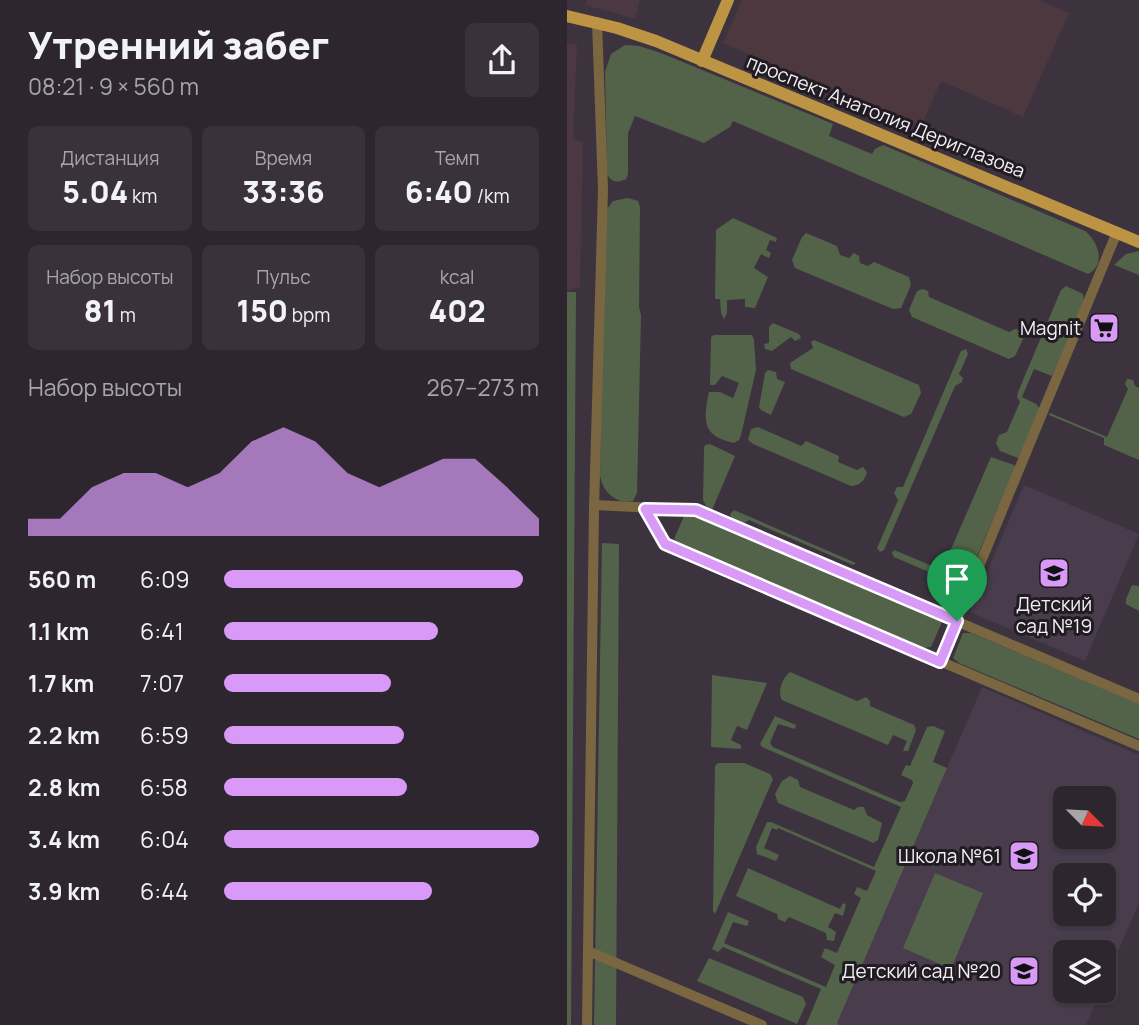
<!DOCTYPE html>
<html lang="ru">
<head>
<meta charset="utf-8">
<style>
	body { margin:0; font-family:Manrope,sans-serif; background:#39323b; color:#f1f3f6; height:100vh; display:flex; flex-direction:column; font-size:26px; white-space:nowrap }
	* { box-sizing:border-box; margin:0 }
	p { font-size:23px; color:#a7a5aa }
	.icon { flex:none; width:38px; height:38px; fill:none; stroke:currentColor; stroke-width:2; stroke-linecap:round; stroke-linejoin:round }
	.map { position:relative; flex:1; overflow:hidden }
	.details { display:flex; flex-direction:column; background:#2d262f; width:567px }
	.details>* { flex:none }
	.needle { width:46px; rotate:114deg }
	.tools { position:absolute; left:486px; top:786px; display:grid; gap:14px }
	.tools a { display:grid; place-items:center; width:63px; height:63px; border-radius:10px; background:#2d262f; box-shadow:0 2px 5px #0004,0 0 0 2px #48434b; font-size:35px }
	.pin { position:absolute; display:grid; place-items:center; width:60px; height:60px; color:#fff; margin:-72px -30px; border-radius:50% 50% 50% 0; rotate:-45deg; box-shadow:0 0 7px #0007 }
	.pin .icon { rotate:45deg }
	.round { display:grid; place-items:center; flex:none; width:74px; height:74px; border-radius:10px; background:#39323b }
	.head { display:flex; align-items:center; justify-content:space-between; height:119px; padding:0 28px }
	h1 { font-size:38px; font-weight:800; line-height:52px }
	.stats { display:grid; grid-template-columns:repeat(3,1fr); gap:10px; height:119px; padding:7px 28px }
	.stats div { display:grid; align-content:center; border-radius:10px; background:#39323b; text-align:center }
	.stats b { font-size:30px; font-weight:800 }
	.stats small { font-size:19px; font-weight:400 }
	.stats p { font-size:19px }
	.chart { height:196px; padding:14px 28px }
	.chart p { display:flex; justify-content:space-between }
	.chart svg { width:100%; height:126px; margin-top:7px; fill:#d99af7; opacity:.7 }
	ul { padding:0 28px; list-style:none; font-size:23px }
	li { display:grid; grid-template-columns:112px 84px 1fr; align-items:center; height:52px }
	li i { height:18px; border-radius:9px; background:#d99af7 }
	main { display:flex; flex:1; min-height:0 }
	.map>svg:first-child { display:block }
	.commercial { fill:#4c383e }
	.industrial { fill:#4b3842 }
	.built { fill:#483c4d; fill-rule:evenodd }
	.green { fill:#536349 }
	.lines { fill:none; stroke-linecap:round; stroke-linejoin:round }
	.minor { stroke:#7a6742; stroke-width:10 }
	.major { stroke:#bd9444; stroke-width:12 }
	.route-casing { stroke:#fff; stroke-width:14 }
	.route { stroke:#d99af7; stroke-width:9 }
	.labels { text-anchor:middle; stroke-width:6; stroke-linejoin:round; paint-order:stroke }
	.street-label { font-size:19px; fill:#f4eff7; stroke:#201c22 }
	.poi-label { font-size:19px; fill:#f4eff7; stroke:#201c22; text-anchor:end }
</style>
</head>
<body>
<main>
<section class="details">
<div class="head"><div><h1>Утренний забег</h1><p>08:21 · 9 × 560 m</p></div><a class="round"><svg class="icon" aria-label="share" viewBox="0 0 24 24"><path d="M12 15V3M7 8l5-5 5 5M5 13v7h14v-7"/></svg></a></div>
<div class="stats">
<div><p>Дистанция</p><b>5.04<small> km</small></b></div>
<div><p>Время</p><b>33:36</b></div>
<div><p>Темп</p><b>6:40<small> /km</small></b></div>
</div>
<div class="stats">
<div><p>Набор высоты</p><b>81<small> m</small></b></div>
<div><p>Пульс</p><b>150<small> bpm</small></b></div>
<div><p>kcal</p><b>402</b></div>
</div>
<div class="chart"><p><span>Набор высоты</span>267–273 m</p>
<svg viewBox="0 0 160 44" preserveAspectRatio="none"><path d="M0 44V38L10 38L20 27L30 22L40 22L50 27L60 22L70 11L80 6L90 11L100 22L110 27L120 22L130 17L140 17L150 27L160 38V44z"/></svg>
</div>
<ul>
<li><b>560 m</b>6:09<i style="width:95%"></i></li>
<li><b>1.1 km</b>6:41<i style="width:68%"></i></li>
<li><b>1.7 km</b>7:07<i style="width:53%"></i></li>
<li><b>2.2 km</b>6:59<i style="width:57%"></i></li>
<li><b>2.8 km</b>6:58<i style="width:58%"></i></li>
<li><b>3.4 km</b>6:04<i style="width:100%"></i></li>
<li><b>3.9 km</b>6:44<i style="width:66%"></i></li>
</ul>
</section>
<div class="map">
<svg width="572" height="1025" viewBox="0 0 572 1025">
	<rect width="100%" height="100%" fill="#3c333f"/>
	<path class="commercial" d="M 175,0 L 472,0 L 502,13 L 456,117 L 374,81 L 354,127 L 156,43 Z"/>
	<g class="industrial">
		<path d="M 20,0 L 73,0 L 68,19 L 18,5 Z"/>
		<path d="M 0,43 L 10,45 L 6,138 L 16,142 L 13,287 L 0,291 Z"/>
	</g>
	<g class="built">
		<path d="M 457,485 L 572,534 L 518,661 L 403,612 Z"/>
		<path d="M 415,687 L 572,755 L 572,903 L 537,984 L 537,952 L 499,952 L 499,990 L 534,991 L 519,1025 L 272,1025 L 269,1024 ZM 499,798 L 537,798 L 537,836 L 499,836 ZM 499,875 L 537,875 L 537,914 L 499,914 Z"/>
	</g>
	<g class="green">
		<path d="M 58,45 L 72,46 L 94,53 L 266,124 L 262,136 L 305,154 L 308,149 L 316,145 L 518,231 C 532,242 539,265 521,274 L 166,121 L 163,127 L 137,143 L 68,116 L 61,133 L 61,174 L 59,179 C 50,183 45,183 40,174 L 38,72 L 44,54 Z"/>
		<path d="M 61,198 L 71,201 L 73,207 L 72,307 L 74,315 L 70,493 L 66,501 C 49,505 35,491 33,475 L 38,212 L 46,201 Z"/>
		<path d="M 166,218 L 210,238 L 209,242 L 203,240 L 199,250 L 204,253 L 202,258 L 194,254 L 187,268 L 201,277 L 188,308 L 178,307 L 178,299 L 160,300 L 160,313 L 157,319 L 154,313 L 153,299 L 148,299 L 149,230 Z"/>
		<path d="M 239,233 L 270,246 L 273,255 L 282,258 L 287,253 L 292,256 L 293,263 L 301,266 L 307,262 L 342,277 L 344,285 L 334,308 L 326,309 L 228,268 L 225,260 L 235,237 Z"/>
		<path d="M 572,251 L 572,275 L 547,265 L 559,254 Z"/>
		<path d="M 499,286 L 516,294 L 517,302 L 485,376 L 467,369 L 455,397 L 469,404 L 473,409 L 453,457 L 451,458 L 433,451 L 429,443 L 432,435 L 440,432 L 453,402 L 450,397 L 451,392 L 494,290 Z"/>
		<path d="M 356,289 L 361,291 L 362,297 L 442,332 L 448,329 L 454,330 L 457,337 L 448,356 L 442,359 L 345,317 L 342,310 L 350,291 Z"/>
		<path d="M 0,292 L 9,292 L 4,1025 L 0,1025 Z"/>
		<path d="M 206,323 L 232,334 L 234,338 L 228,341 L 224,337 L 205,351 L 198,349 L 197,344 L 202,343 L 202,327 Z"/>
		<path d="M 147,335 L 185,335 L 187,340 L 189,370 L 174,435 L 172,440 L 167,443 C 135,436 136,421 142,392 L 153,392 L 166,398 L 172,383 L 155,376 L 148,385 L 143,385 L 144,337 Z"/>
		<path d="M 247,340 L 352,385 L 354,393 L 344,414 L 337,417 L 224,369 L 223,363 L 246,348 L 244,342 Z"/>
		<path d="M 399,349 L 401,354 L 392,374 L 396,378 L 395,382 L 388,386 L 317,550 L 313,552 L 310,548 L 331,500 L 327,493 L 330,487 L 336,487 L 394,351 Z"/>
		<path d="M 201,370 L 209,372 L 210,379 L 218,382 L 204,415 L 194,410 L 192,407 L 198,373 Z"/>
		<path d="M 560,379 L 566,380 L 568,386 L 572,388 L 572,460 L 537,445 L 537,438 L 482,415 L 483,413 L 540,437 L 561,389 L 558,384 Z"/>
		<path d="M 191,427 L 234,446 L 239,441 L 272,456 L 271,462 L 290,470 L 296,467 L 300,472 C 298,480 293,486 284,486 L 186,444 L 181,440 L 184,429 Z"/>
		<path d="M 143,444 L 168,456 L 145,510 L 139,506 L 136,500 L 137,448 L 138,445 Z"/>
		<path d="M 424,457 L 447,465 L 448,468 L 406,566 L 400,564 L 382,607 L 373,610 L 385,582 L 327,557 L 325,553 L 327,550 L 375,570 Z"/>
		<path d="M 167,510 L 289,563 L 286,565 L 182,520 L 174,525 L 165,521 L 163,514 Z"/>
		<path d="M 118,514 L 125,514 L 373,620 L 375,622 L 364,647 L 356,648 L 112,544 L 107,539 Z"/>
		<path d="M 35,543 L 52,544 L 49,1025 L 27,1025 Z"/>
		<path d="M 565,585 L 572,586 L 572,611 L 559,604 L 559,599 Z"/>
		<path d="M 396,633 L 404,633 L 572,704 L 572,739 L 392,663 L 386,658 Z"/>
		<path d="M 223,672 L 290,701 L 299,697 L 303,701 L 303,706 L 347,725 L 349,730 L 341,751 L 336,751 L 340,741 L 326,735 L 321,745 L 215,700 C 210,691 216,677 223,672 Z"/>
		<path d="M 145,675 L 200,683 L 180,730 L 170,726 L 164,740 L 174,745 L 174,749 L 144,747 Z"/>
		<path d="M 208,716 L 229,725 L 228,729 L 211,724 L 203,743 L 206,747 L 333,802 L 338,801 L 346,783 L 345,780 L 334,775 L 339,765 L 343,766 L 360,727 L 366,726 L 378,731 L 366,762 L 380,768 L 270,1023 L 272,1025 L 239,1025 L 254,989 L 156,947 L 151,952 L 145,949 L 161,912 L 182,921 L 180,926 L 166,922 L 157,943 L 259,987 L 268,965 L 254,957 L 258,948 L 270,953 L 294,898 L 287,894 L 290,887 L 300,891 L 309,871 L 211,828 L 210,830 L 205,828 L 197,848 L 212,855 L 209,861 L 190,854 L 189,847 L 200,822 L 204,822 L 307,867 L 334,807 L 195,747 L 193,744 Z"/>
		<path d="M 151,763 L 177,763 L 203,774 L 206,779 L 148,914 L 146,911 L 148,766 Z"/>
		<path d="M 223,776 L 231,780 L 233,787 L 287,810 L 291,807 L 297,807 L 300,815 L 315,823 L 311,840 L 306,843 L 302,841 L 211,803 L 208,794 L 215,781 Z"/>
		<path d="M 181,868 L 273,909 L 276,903 L 279,905 L 276,916 L 268,913 L 261,927 L 269,932 L 267,941 L 260,940 L 259,933 L 222,917 L 218,922 L 211,919 L 210,914 L 169,896 Z"/>
		<path d="M 368,873 L 416,893 L 384,969 L 336,948 Z"/>
		<path d="M 142,958 L 236,997 L 239,1004 L 230,1024 L 130,981 Z"/>
	</g>
	<g class="lines">
		<g class="minor">
			<path d="M 27,505 L 129,510 L 572,699"/>
			<path d="M 78,509 L 98,544 L 572,746"/>
			<path d="M 373,661 L 550,232"/>
			<path d="M 21,951 L 195,1025"/>
			<path d="M 20,1025 L 27,509 L 36,190 L 30,22"/>
		</g>
		<g class="major">
			<path d="M 0,16 L 50,28 L 89,41 L 572,242"/>
			<path d="M 135,61 L 161,0"/>
		</g>
	</g>
	<g class="lines">
		<g class="route-casing">
			<path id="route" d="M 78,509 L 129,510 L 390,621 L 373,662 L 98,544 Z"/>
		</g>
		<use href="#route" class="route"/>
	</g>
	<defs>
		<g id="supermarket-square" transform="scale(1.575)"><rect x="-9" y="-9" width="18" height="18" rx="4" fill="#d99af7" stroke="#201c22"/><path d="M-6-5.5h2.5l.6 2H6L4.5 2H-2.5L-4.4-4H-6ZM-1.5 3.2a1.3 1.3 0 1 0 .1 0ZM3 3.2a1.3 1.3 0 1 0 .1 0Z" fill="#111"/></g>
		<g id="school-square" transform="scale(1.575)"><rect x="-9" y="-9" width="18" height="18" rx="4" fill="#d99af7" stroke="#201c22"/><path d="M0-5L7-2L0 1L-7-2ZM-4 1L0 2.5L4 1V4Q0 6-4 4Z" fill="#111"/></g>
	</defs>
	<g fill-rule="evenodd">
		<use href="#supermarket-square" x="537" y="328"/>
		<use href="#school-square" x="487" y="573"/>
		<use href="#school-square" x="457" y="856"/>
		<use href="#school-square" x="457" y="971"/>
	</g>
	<g class="labels">
		<g class="street-label">
			<text transform="translate(319 116) rotate(22)" y="7">проспект Анатолия Дериглазова</text>
		</g>
		<g class="poi-label">
			<text x="514" y="335">Magnit</text>
			<text x="487" y="611" text-anchor="middle">Детский<tspan x="487" dy="22">сад №19</tspan></text>
			<text x="434" y="863">Школа №61</text>
			<text x="434" y="978">Детский сад №20</text>
		</g>
	</g>
</svg>
<div class="tools">
<a><svg class="needle" viewBox="-14 -14 28 28"><path d="M0-13l5 13h-10z" fill="#e53935"/><path d="M0 13l5-13h-10z" fill="#a7a5aa"/></svg></a>
<a><svg class="icon" aria-label="locate" viewBox="0 0 24 24"><circle cx="12" cy="12" r="6"/><path d="M12 2v4M12 18v4M2 12h4M18 12h4"/></svg></a>
<a><svg class="icon" aria-label="layers" viewBox="0 0 24 24"><path d="M12 4l9 5-9 5-9-5zM3 14l9 5 9-5"/></svg></a>
</div>
<div class="pin" style="left:390px;top:621px;background:#1e9e55"><svg class="icon" aria-label="arrive" viewBox="0 0 24 24"><path d="M6 21V4h12l-3 4 3 4H6"/></svg></div>
</div>
</main>
</body>
</html>
